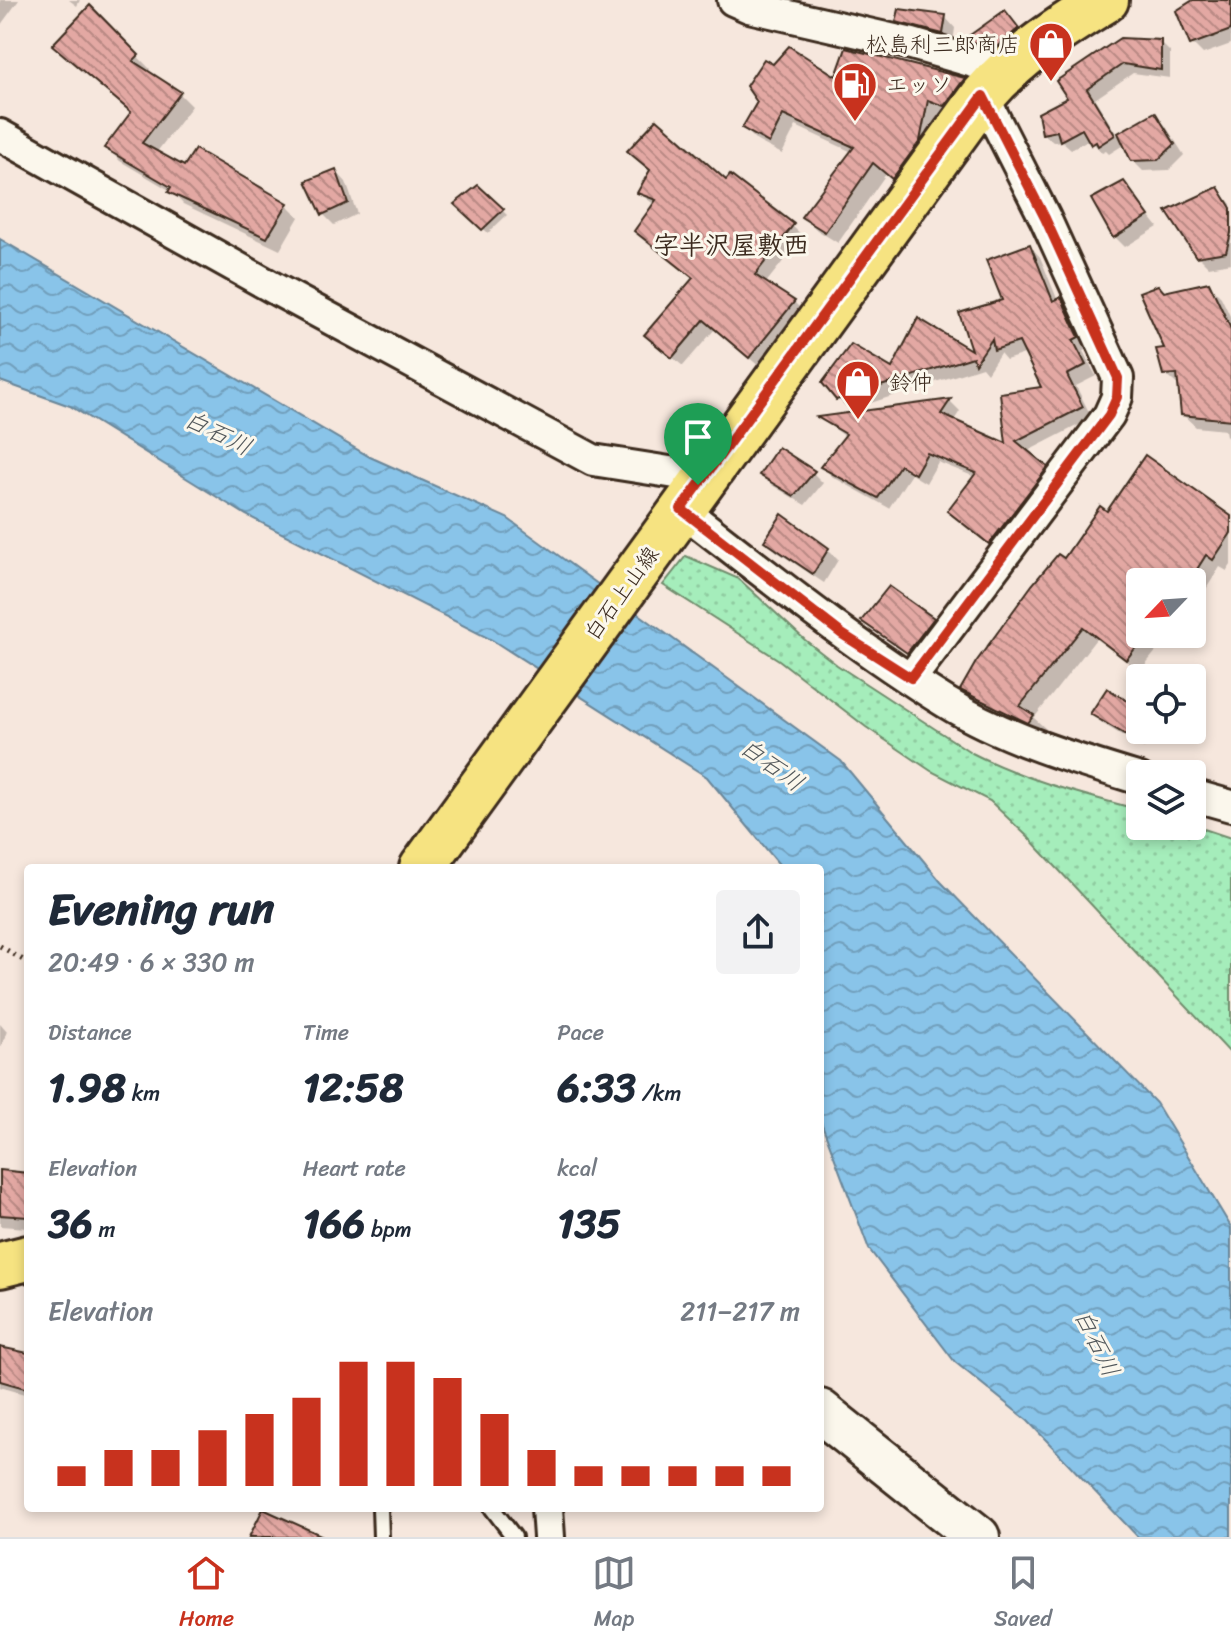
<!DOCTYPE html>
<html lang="en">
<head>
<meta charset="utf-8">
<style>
	body { margin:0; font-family:Sriracha,"Klee One",sans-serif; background:#f2f2f3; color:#1f2937; height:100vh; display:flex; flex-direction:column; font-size:30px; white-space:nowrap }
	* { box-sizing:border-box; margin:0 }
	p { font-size:26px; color:#747a83 }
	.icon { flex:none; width:44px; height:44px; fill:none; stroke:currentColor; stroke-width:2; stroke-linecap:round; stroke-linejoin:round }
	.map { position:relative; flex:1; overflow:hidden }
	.panel { position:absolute; left:24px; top:864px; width:800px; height:648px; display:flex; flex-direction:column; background:#fff; border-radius:8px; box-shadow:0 4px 12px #0003 }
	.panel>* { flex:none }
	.needle { width:52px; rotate:245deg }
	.controls { position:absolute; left:1126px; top:568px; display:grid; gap:16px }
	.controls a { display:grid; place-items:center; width:80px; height:80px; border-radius:8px; background:#fff; box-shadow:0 4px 12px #0003; font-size:40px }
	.pin { position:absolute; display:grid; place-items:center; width:68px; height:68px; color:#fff; margin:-82px -34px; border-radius:50% 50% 50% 0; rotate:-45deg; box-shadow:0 0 8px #0007 }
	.pin .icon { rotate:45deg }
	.round { display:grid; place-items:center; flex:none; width:84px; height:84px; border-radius:8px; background:#f2f2f3 }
	.headline { display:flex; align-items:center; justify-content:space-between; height:136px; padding:0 24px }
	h1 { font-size:44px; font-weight:800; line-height:60px }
	.figures { display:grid; grid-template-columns:repeat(3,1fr); gap:12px; height:136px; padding:8px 24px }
	.figures div { display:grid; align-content:center }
	.figures b { font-size:40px; font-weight:800 }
	.figures small { font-size:22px; font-weight:400 }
	.figures p { font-size:22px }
	.chart { height:224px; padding:16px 24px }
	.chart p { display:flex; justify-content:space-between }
	.chart svg { width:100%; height:144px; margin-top:8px; stroke:#c8321e; stroke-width:6 }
	.dock { display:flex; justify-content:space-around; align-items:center; height:112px; border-top:2px solid #e0e1e3; background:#fff; font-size:22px; color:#747a83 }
	.dock a { display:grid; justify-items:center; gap:4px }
	.dock .on { color:#c8321e }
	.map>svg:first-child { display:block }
	.green { fill:url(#green-dots); stroke:#708c6c; stroke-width:2 }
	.water { fill:url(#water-waves); stroke:#6a8698; stroke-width:2 }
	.shadow { fill:#0003 }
	.building { fill:url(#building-back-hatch); stroke:#3b2a1e; stroke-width:2 }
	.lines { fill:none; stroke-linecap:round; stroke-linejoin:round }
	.lane-casing { stroke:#3b2a1e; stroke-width:20 }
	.street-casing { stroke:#3b2a1e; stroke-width:36 }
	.secondary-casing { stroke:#3b2a1e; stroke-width:48 }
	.primary-casing { stroke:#3b2a1e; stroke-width:50 }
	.path { stroke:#3b2a1e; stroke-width:5; stroke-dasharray:2 6; stroke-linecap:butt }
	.lane { stroke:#fbf7ec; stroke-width:14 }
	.street { stroke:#fbf7ec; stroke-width:30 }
	.secondary { stroke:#fbf7ec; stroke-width:42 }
	.primary { stroke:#f6e381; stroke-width:44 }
	.route-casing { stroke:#fff; stroke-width:16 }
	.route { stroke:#c8321e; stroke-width:10 }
	.labels { text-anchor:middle; stroke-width:6; stroke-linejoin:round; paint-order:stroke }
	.poi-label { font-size:22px; fill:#3b2a1e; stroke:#fbf7ec; text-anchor:start }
	.street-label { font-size:22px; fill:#3b2a1e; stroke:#fbf7ec }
	.water-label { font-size:24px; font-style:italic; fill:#52585b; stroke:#fbf7ec }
	.quarter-label { font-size:26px; font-weight:bold; fill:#3b2a1e; stroke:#fbf7ec }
</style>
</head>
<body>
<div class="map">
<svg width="1231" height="1537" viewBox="0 0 1231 1537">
	<defs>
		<pattern id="green-dots" width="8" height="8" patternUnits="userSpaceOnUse" patternTransform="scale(2)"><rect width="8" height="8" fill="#a5edbb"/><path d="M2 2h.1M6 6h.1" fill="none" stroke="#8fcba0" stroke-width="1.8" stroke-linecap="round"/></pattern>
		<pattern id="water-waves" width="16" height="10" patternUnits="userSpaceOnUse" patternTransform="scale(2)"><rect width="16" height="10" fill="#89c4e9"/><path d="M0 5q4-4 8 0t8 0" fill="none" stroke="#719fbc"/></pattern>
		<pattern id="building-back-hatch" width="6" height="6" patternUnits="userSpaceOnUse" patternTransform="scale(2)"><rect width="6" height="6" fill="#e3a8a3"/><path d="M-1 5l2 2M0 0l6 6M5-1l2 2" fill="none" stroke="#b98984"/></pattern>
	</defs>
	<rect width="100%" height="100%" fill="#f6e7dd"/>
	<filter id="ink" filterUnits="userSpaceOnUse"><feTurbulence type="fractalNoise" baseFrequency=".0125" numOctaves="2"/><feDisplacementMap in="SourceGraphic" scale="16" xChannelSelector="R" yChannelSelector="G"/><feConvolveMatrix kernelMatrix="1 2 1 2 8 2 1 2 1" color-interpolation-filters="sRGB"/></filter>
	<g filter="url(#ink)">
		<path class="green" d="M 686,556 L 739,579 L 805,640 L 837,665 L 972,753 C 1025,780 1084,795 1140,810 L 1140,826 L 1192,825 L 1231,838 L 1231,1054 L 1028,837 L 990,801 L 931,771 L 866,727 L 779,660 L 663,585 Z"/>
		<path class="water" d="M 0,239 L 370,457 L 507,518 L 841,761 L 941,882 L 1156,1103 L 1231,1227 L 1231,1537 L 1138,1537 L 1028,1421 L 955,1362 L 869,1249 L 820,1119 L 820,868 L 782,868 L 707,777 L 492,640 L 246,515 L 70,406 L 0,381 Z"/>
		<g class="shadow">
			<path d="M 0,0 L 19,0 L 0,26 Z"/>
			<path d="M 69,0 L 80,0 L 77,6 Z"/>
			<path d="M 1199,0 L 1231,0 L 1231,44 L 1203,54 L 1192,43 Z"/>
			<path d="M 90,8 L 150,69 L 147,72 L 179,93 L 192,106 L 156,153 L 185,169 L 286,204 L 299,217 L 280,250 L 183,204 L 171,191 L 120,161 L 107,148 L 133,113 Z"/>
			<path d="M 945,17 L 955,28 L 953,43 L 908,32 L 898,21 Z"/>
			<path d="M 1015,23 L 1028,39 L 1005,58 L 976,50 L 966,40 Z"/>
			<path d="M 1160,42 L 1170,52 L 1170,78 L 1133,73 L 1095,99 L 1117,135 L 1154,115 L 1165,125 L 1184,155 L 1169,170 L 1143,171 L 1132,160 L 1125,144 L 1109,154 L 1106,151 L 1102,153 L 1090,139 L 1071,149 L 1062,141 L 1053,142 L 1043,133 L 1070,99 L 1058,82 Z"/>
			<path d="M 847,50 L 964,80 L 977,92 L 958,118 L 941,111 L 932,154 L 905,190 L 886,174 L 838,243 L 817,230 L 804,217 L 852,152 L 796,126 L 782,154 L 757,141 L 744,128 L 759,102 L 773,67 L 837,79 Z"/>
			<path d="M 336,171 L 346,182 L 357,214 L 334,225 L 323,214 Z"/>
			<path d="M 726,182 L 792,226 L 803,236 L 765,284 L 794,302 L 804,312 L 760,367 L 715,329 L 683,366 L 657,345 L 695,279 L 655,205 L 639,193 Z"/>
			<path d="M 1124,184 L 1158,227 L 1125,247 L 1115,237 L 1094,200 Z"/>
			<path d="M 478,187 L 507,215 L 488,233 L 457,204 Z"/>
			<path d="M 1218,189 L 1231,204 L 1231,263 L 1209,267 L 1198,256 Z"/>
			<path d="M 1030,246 L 1040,257 L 1058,301 L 1061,300 L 1072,310 L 1089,348 L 1083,351 L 1096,376 L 1076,386 L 1092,418 L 1026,452 L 1057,479 L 1001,554 L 949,511 L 975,477 L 938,462 L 926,483 L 911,474 L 889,508 L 833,477 L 823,467 L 846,437 L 821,419 L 950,401 L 960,411 L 953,422 L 1009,446 L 1044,389 L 1027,353 L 1006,360 L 1000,353 L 987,373 L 982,367 L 849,410 L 838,399 L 892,371 L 974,354 L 1005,301 Z"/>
			<path d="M 1208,284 L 1221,297 L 1231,318 L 1231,441 L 1226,436 L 1225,430 L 1196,427 L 1182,414 L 1180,387 L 1165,374 L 1164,294 Z"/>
			<path d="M 813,473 L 823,483 L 805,505 L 772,485 L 762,475 Z"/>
			<path d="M 1108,513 L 1231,519 L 1231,565 L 1227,571 L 1220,567 L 1192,611 L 1192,582 L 1140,582 L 1140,634 L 1170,634 L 1140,671 L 1096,639 L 1034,718 L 1046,729 L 1042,734 L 975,702 L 962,689 L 1064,561 Z"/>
			<path d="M 766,540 L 828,550 L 838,560 L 824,583 L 776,551 Z"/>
			<path d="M 932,620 L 943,630 L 918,662 L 864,621 Z"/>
			<path d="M 1140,711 L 1140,730 L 1153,730 L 1144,748 L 1103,724 L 1093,714 Z"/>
			<path d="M 0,1023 L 7,1031 L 0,1050 Z"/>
			<path d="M 0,1172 L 28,1175 L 28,1228 L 0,1226 Z"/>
			<path d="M 0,1349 L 28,1355 L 28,1395 L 0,1387 Z"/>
		</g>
		<g class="building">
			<path d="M 1193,0 L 1231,0 L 1231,30 L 1190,45 L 1176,11 Z"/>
			<path d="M 90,5 L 139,55 L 133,61 L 181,92 L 142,143 L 184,166 L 195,149 L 288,203 L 267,238 L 168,192 L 171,187 L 104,148 L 131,112 L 52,45 Z"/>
			<path d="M 899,9 L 946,15 L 943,34 L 896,22 Z"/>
			<path d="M 1005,10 L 1019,28 L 994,49 L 963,40 Z"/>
			<path d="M 1120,38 L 1161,40 L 1161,70 L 1123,64 L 1087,89 L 1115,135 L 1098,146 L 1096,142 L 1091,145 L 1082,129 L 1060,141 L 1057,131 L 1042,134 L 1038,113 L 1067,98 L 1056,81 Z"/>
			<path d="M 789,46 L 836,76 L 846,48 L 965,78 L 944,106 L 928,100 L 920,141 L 892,179 L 873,163 L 825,232 L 801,217 L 854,147 L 783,115 L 769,143 L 742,128 L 757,102 L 746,86 L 764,59 L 773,64 Z"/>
			<path d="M 1155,112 L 1175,144 L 1158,160 L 1131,161 L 1118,133 Z"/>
			<path d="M 657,119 L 726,180 L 730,175 L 794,224 L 755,275 L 795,301 L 749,358 L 704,320 L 672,358 L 644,335 L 693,278 L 634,231 L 656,200 L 637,193 L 650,170 L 627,151 Z"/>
			<path d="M 336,169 L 348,203 L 322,215 L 306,181 Z"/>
			<path d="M 1124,181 L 1149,216 L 1113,238 L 1091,199 Z"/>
			<path d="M 478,185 L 504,209 L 482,230 L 454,204 Z"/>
			<path d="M 1218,187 L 1231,208 L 1231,233 L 1226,252 L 1196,257 L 1166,211 Z"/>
			<path d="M 1030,244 L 1053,301 L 1061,297 L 1079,337 L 1073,340 L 1086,365 L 1067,375 L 1083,407 L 1016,441 L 1048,467 L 989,544 L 947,511 L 976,473 L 927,453 L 915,474 L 900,465 L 878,498 L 820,467 L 846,434 L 817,417 L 951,399 L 941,414 L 1006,443 L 1000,393 L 1041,387 L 1019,342 L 994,350 L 992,339 L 975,364 L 973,357 L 836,400 L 822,383 L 851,344 L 892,368 L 918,318 L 971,350 L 959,313 L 1002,300 L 986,260 Z"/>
			<path d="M 1209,282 L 1231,329 L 1231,420 L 1181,415 L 1177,374 L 1163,375 L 1156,349 L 1164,348 L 1139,292 L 1158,285 L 1164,292 Z"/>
			<path d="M 778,447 L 815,471 L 794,496 L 759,475 Z"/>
			<path d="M 1145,455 L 1231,516 L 1231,533 L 1213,560 L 1206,555 L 1189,582 L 1140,582 L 1140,642 L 1126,660 L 1083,627 L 1020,706 L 1034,715 L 1028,723 L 960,690 L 976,662 L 1032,585 L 1058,554 L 1064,558 L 1100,506 L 1107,511 Z"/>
			<path d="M 782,514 L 829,548 L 813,574 L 764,541 Z"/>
			<path d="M 889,586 L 934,618 L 907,653 L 861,621 Z"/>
			<path d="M 1107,688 L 1140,709 L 1140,726 L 1133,739 L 1090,714 Z"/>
			<path d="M 0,1170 L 28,1173 L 28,1217 L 0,1215 Z"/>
			<path d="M 0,1347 L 28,1353 L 28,1389 L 0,1381 Z"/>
			<path d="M 263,1509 L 325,1537 L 249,1537 Z"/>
		</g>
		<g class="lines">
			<g class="lane-casing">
				<g id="lane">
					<path d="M 380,1508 L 381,1537"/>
					<path d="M 492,1508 L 514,1537"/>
				</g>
			</g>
			<g class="street-casing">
				<g id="street">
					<path d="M 733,0 L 749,7 L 912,44 L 1005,71"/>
					<path d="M 0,135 L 279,291 L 593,460 L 682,474 L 698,485"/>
					<path d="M 681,509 C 768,576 853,645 947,703 C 1004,738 1077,760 1140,779"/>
					<path d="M 911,678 L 1109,415 L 1117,397 L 1118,378 L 1045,218 L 983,96"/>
					<path d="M 1192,795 L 1231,806"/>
					<path d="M 547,1508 L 549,1537"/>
				</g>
			</g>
			<g class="secondary-casing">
				<path id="secondary" d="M 820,1411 L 978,1537"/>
			</g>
			<g class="primary-casing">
				<g id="primary">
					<path d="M 422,868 L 983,96 C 1018,55 1060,28 1106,0"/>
					<path d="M 0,1265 L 28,1258"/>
				</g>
			</g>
			<path class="path" d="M 0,946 L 28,963"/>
			<use href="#lane" class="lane"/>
			<use href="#street" class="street"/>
			<use href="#secondary" class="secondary"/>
			<use href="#primary" class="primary"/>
		</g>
	</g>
	<g class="lines" filter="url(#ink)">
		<g class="route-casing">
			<path id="route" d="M 983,96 L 1045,218 L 1118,378 L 1117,397 L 1109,415 L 911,678 L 842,634 L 681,509 Z"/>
		</g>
		<use href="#route" class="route"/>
	</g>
	<defs>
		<g id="shop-pin" transform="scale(2.3)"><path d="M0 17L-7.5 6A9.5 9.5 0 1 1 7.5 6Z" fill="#c8321e" stroke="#fbf7ec"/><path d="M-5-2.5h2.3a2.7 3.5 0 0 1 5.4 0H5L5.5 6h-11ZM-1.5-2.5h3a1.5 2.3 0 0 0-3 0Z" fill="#fff"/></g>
		<g id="fuel-pin" transform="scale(2.3)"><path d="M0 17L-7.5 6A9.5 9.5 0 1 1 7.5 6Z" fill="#c8321e" stroke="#fbf7ec"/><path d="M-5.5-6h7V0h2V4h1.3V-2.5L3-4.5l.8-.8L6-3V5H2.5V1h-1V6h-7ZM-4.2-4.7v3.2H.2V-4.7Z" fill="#fff"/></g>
	</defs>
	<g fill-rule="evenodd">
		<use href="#shop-pin" x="1051" y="44"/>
		<use href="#fuel-pin" x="855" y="84"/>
		<use href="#shop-pin" x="858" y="382"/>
	</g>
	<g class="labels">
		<g class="poi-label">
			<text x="1020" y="52" text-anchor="end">松島利三郎商店</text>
			<text x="886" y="92">エッソ</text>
			<text x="889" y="390">鈴仲</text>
		</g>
		<g class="street-label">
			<text transform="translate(621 593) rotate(-54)" y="8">白石上山線</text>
		</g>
		<g class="water-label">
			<text transform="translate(218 433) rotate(26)" y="8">白石川</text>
			<text transform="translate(772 765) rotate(36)" y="8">白石川</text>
			<text transform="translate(1097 1343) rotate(64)" y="8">白石川</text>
		</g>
		<g class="quarter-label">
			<text x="731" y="254">字半沢屋敷西</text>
		</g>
	</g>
</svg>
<div class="controls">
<a><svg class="needle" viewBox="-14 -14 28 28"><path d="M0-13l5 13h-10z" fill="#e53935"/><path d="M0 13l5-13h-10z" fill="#747a83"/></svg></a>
<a><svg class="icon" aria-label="locate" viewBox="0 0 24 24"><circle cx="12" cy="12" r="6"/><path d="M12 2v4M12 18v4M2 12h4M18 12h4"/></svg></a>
<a><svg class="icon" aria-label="layers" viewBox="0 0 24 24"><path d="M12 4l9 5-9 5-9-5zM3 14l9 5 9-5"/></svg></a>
</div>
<div class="pin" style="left:698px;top:485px;background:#1e9e55"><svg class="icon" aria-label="arrive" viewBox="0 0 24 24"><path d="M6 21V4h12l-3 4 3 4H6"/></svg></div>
<section class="panel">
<div class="headline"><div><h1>Evening run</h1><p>20:49 · 6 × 330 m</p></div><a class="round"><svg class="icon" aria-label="share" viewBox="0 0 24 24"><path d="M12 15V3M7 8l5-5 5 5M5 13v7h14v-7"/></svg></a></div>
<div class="figures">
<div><p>Distance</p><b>1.98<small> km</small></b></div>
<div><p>Time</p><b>12:58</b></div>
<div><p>Pace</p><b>6:33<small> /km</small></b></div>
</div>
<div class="figures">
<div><p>Elevation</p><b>36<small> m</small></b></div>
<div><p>Heart rate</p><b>166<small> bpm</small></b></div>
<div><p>kcal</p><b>135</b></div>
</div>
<div class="chart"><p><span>Elevation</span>211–217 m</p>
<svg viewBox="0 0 160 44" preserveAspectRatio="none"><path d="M5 44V38M15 44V33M25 44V33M35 44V27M45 44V22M55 44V17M65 44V6M75 44V6M85 44V11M95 44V22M105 44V33M115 44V38M125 44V38M135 44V38M145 44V38M155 44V38"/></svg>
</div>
</section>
</div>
<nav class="dock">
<a class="on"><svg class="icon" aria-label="home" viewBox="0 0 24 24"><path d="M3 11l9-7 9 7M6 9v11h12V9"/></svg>Home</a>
<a><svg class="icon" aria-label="map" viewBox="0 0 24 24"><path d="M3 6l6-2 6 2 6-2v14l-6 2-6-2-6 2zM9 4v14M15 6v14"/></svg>Map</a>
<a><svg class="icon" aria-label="saved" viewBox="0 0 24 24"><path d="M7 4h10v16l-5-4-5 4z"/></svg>Saved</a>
</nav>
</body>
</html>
